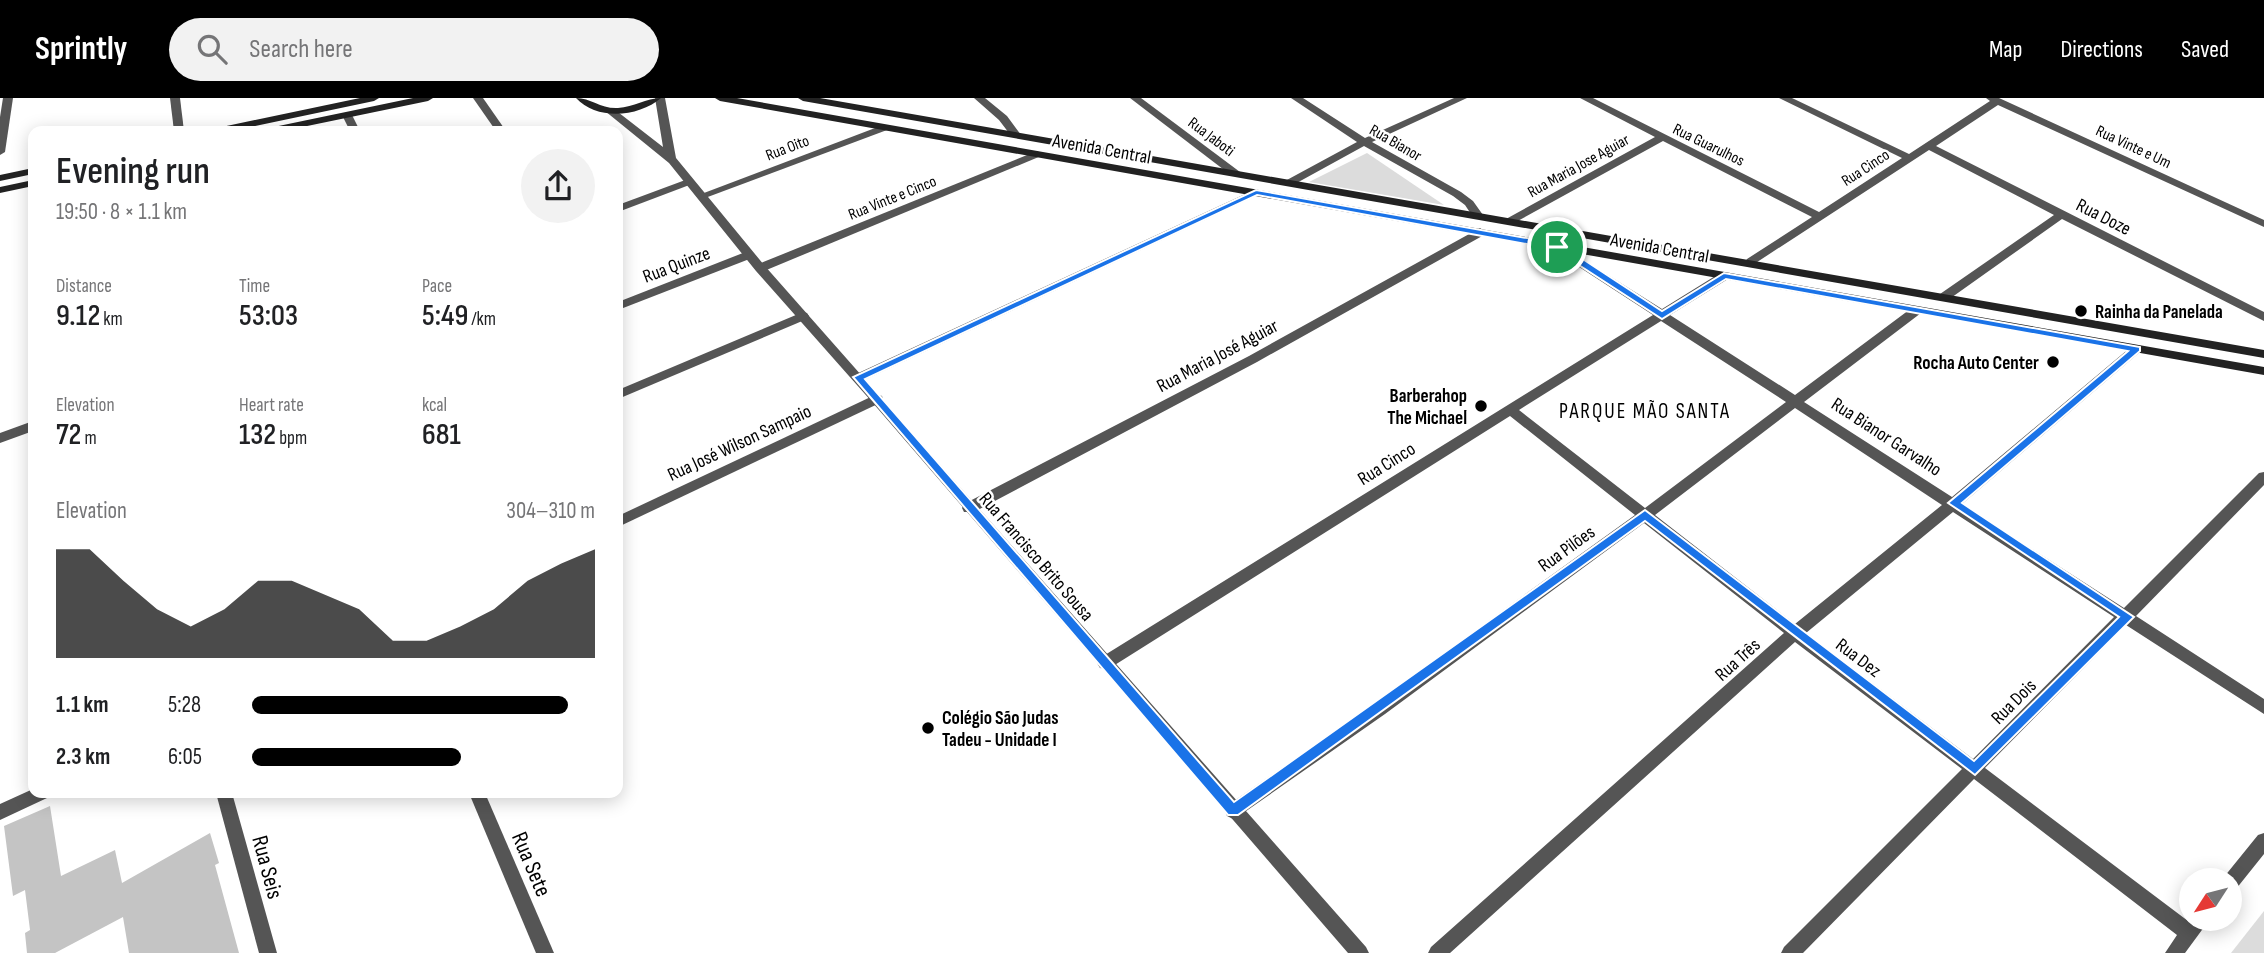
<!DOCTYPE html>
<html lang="en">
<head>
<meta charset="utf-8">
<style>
	body { margin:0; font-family:"Sofia Sans Condensed",sans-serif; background:#f2f2f2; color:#202124; height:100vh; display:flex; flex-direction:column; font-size:26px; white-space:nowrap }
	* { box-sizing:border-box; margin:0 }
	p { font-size:23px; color:#757577 }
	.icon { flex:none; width:38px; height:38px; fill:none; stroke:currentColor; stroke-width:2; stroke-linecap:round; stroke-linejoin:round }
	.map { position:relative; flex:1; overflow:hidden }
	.panel { position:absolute; left:28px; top:28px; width:595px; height:672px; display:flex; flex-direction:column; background:#fff; border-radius:14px; box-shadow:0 4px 18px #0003 }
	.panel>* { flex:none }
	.needle { width:46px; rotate:234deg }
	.tools { position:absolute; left:2179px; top:770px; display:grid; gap:14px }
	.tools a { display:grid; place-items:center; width:63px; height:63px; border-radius:50%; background:#fff; box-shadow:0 4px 18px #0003; font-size:35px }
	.pin { position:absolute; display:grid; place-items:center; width:60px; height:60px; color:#fff; margin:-30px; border:4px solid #fff; border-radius:50%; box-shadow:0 2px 7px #0007 }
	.round { display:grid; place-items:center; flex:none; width:74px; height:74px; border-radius:37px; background:#f2f2f2 }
	.summary { display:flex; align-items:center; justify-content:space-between; height:119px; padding:0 28px }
	h1 { font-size:38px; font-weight:600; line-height:52px }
	.metrics { display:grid; grid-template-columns:repeat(3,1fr); gap:10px; height:119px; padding:7px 28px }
	.metrics div { display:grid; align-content:center }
	.metrics b { font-size:30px; font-weight:600 }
	.metrics small { font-size:19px; font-weight:400 }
	.metrics p { font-size:19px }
	.chart { height:196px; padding:14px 28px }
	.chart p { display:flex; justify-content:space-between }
	.chart svg { width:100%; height:126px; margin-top:7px; fill:#000; opacity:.7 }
	ul { padding:0 28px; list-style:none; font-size:23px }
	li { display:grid; grid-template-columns:112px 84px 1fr; align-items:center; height:52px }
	li i { height:18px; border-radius:9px; background:#000 }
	header { display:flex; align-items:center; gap:42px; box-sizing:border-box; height:98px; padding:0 35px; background:#000; color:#fff }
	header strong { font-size:33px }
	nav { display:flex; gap:38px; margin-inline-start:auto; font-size:24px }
	.search { width:490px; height:63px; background:#f2f2f2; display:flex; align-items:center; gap:18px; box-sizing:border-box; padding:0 24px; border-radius:38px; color:#757577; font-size:26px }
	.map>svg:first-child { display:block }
	.green { fill:#dcdcdc }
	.building { fill:#c4c4c4 }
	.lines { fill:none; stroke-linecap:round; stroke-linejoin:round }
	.minor { fill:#555; fill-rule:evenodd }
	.tertiary { fill:#555; fill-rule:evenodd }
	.secondary { fill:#222; fill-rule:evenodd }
	.route { fill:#1a73e8; stroke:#fff; stroke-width:2; fill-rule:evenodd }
	.poi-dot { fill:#000; stroke:#fff; stroke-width:2.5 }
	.labels { text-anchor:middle; stroke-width:5; stroke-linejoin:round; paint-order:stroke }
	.far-street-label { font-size:16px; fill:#000; stroke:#fff }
	.street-label { font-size:19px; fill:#000; stroke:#fff }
	.poi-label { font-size:19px; font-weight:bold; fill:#000; stroke:#fff; text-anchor:start }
	.neighbourhood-label { font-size:21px; letter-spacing:2px; fill:#000; stroke:#fff }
	.near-street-label { font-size:23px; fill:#000; stroke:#fff }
</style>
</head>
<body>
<header>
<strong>Sprintly</strong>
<div class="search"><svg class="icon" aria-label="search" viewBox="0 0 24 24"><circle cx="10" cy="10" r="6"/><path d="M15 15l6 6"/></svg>Search here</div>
<nav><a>Map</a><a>Directions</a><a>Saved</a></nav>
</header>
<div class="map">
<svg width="2264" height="855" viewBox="0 0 2264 855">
	<rect width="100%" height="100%" fill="#fff"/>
	<g class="green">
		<path d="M 1367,55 L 1444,107 L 1309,84 Z"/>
		<path d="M 2264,813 L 2264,855 L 2231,855 Z"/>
	</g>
	<path class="building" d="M 50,708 L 61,778 L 115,752 L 122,785 L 210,735 L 219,765 L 215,767 L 239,855 L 129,855 L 123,819 L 55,855 L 27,855 L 25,835 L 30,832 L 25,792 L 13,798 L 4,728 Z"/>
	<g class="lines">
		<g class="minor">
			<path d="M 3,0 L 13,0 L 5,54 L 0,57 L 0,19 Z"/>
			<path d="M 170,0 L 180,0 L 184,33 L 174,33 Z"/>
			<path d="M 473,0 L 483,0 L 506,33 L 496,33 Z"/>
			<path d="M 974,0 L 985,0 L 1007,18 L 1021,37 L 1020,39 L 1012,39 L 999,22 Z"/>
			<path d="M 1130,0 L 1141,0 L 1240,74 L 1240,78 L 1232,78 Z"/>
			<path d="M 1291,0 L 1303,0 L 1365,40 L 1454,0 L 1467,0 L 1372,44 L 1461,94 L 1473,103 L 1483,117 L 1481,119 L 1473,119 L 1465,107 L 1453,98 L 1364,48 L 1293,87 L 1285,87 L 1285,83 L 1357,44 Z"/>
			<path d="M 1580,0 L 1593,0 L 1819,114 L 1902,60 L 1779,0 L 1792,0 L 1909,56 L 1990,3 L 1986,0 L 1999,0 L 2264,122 L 2264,129 L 1998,7 L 1936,48 L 2264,214 L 2264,223 L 2062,121 L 1948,202 L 1940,202 L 1940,196 L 2054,117 L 1929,52 L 1751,168 L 1745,164 L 1747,161 L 1812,119 L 1663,43 L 1514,125 L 1506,125 L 1506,121 L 1655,39 Z"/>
			<path d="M 347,14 L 352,17 L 360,33 L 350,33 L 342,17 Z"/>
			<path d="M 883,27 L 887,28 L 887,32 L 705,100 L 701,101 L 696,98 Z"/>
			<path d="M 1037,53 L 1042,56 L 1041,58 L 764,173 L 760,174 L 754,170 L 756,167 Z"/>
			<path d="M 688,81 L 692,82 L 692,86 L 618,114 L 618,107 Z"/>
			<path d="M 1256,91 L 1261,94 L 1260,96 L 862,283 L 854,283 L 852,280 L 854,277 Z"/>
			<path d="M 1480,130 L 1486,134 L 1484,137 L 1257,264 L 974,414 L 964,414 L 962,410 L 964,406 L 1249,258 Z"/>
			<path d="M 1557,145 L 1662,211 L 1720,175 L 1728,175 L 1728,181 L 1670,217 L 1795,297 L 1913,209 L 1921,209 L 1923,212 L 1921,215 L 1804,304 L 1952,399 L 2132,248 L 2140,248 L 2142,251 L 2140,254 L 1962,406 L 2124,510 L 2259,375 L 2264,374 L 2264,387 L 2136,518 L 2264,601 L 2264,616 L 2126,527 L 1985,670 L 2188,823 L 2191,820 L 2210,821 L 2185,855 L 2165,855 L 2177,837 L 1974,681 L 1803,855 L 1781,855 L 1784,849 L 1962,671 L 1795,544 L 1450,855 L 1428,855 L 1431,849 L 1784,535 L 1644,425 L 1385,616 L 1239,718 L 1233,721 L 1227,718 L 1225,713 L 1227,708 L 1373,606 L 1635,417 L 1510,318 L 1110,570 L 1105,571 L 1100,570 L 1097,565 L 1100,560 L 1653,217 L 1553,152 L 1551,149 ZM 1661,223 L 1786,304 L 1645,410 L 1519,312 ZM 1795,310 L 1942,407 L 1795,526 L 1655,417 ZM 1953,414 L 2114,519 L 1973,661 L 1806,535 Z"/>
			<path d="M 748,153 L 752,154 L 752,160 L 618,212 L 618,204 Z"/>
			<path d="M 803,214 L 807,215 L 809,218 L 807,221 L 618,301 L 618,292 Z"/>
			<path d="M 877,296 L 882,298 L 883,301 L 882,304 L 618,429 L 618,418 Z"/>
			<path d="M 33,323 L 33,333 L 0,345 L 0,335 Z"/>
			<path d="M 33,691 L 33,695 L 49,695 L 47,700 L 0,722 L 0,706 Z"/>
			<path d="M 216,695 L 232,695 L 277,855 L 259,855 Z"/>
			<path d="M 469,695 L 485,695 L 554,855 L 536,855 Z"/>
			<path d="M 2264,735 L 2264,756 L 2236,791 L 2230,793 L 2230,782 L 2223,782 L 2224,779 L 2258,737 Z"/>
		</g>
		<path class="tertiary" d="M 655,0 L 665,0 L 676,60 L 764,167 L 1366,849 L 1369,855 L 1348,855 L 872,304 L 756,173 L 669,65 L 605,13 L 614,11 L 663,49 Z"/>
		<g class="secondary">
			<path d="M 360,0 L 379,0 L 374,3 L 231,33 L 212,33 L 217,30 Z"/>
			<path d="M 413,0 L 433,0 L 428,3 L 283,33 L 264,33 L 269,30 Z"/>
			<path d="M 576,0 C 591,0 601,11 618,10 C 634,9 646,0 661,0 C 639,19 597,23 576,0 Z"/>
			<path d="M 715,0 L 737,0 L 2264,269 L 2264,277 L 720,3 Z"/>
			<path d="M 798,0 L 820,0 L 2264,252 L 2264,260 L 803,3 Z"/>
			<path d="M 33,70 L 33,76 L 0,83 L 0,77 Z"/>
			<path d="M 33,82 L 33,88 L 0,95 L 0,89 Z"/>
		</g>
	</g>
	<path class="route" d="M 1256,92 L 1560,146 L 1662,213 L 1724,175 L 2140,249 L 2140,253 L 1962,405 L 2134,519 L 1975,677 L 1645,423 L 1238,717 L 1228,717 L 853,279 ZM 1257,97 L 1554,151 L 1662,221 L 1726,181 L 2128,253 L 1948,405 L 2119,519 L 1974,663 L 1645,412 L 1234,704 L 865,281 Z"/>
	<g class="poi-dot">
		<circle cx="2081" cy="213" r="7"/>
		<circle cx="2053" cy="264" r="7"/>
		<circle cx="1481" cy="308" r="7"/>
		<circle cx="928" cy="630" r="7"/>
	</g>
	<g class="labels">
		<g class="far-street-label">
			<text transform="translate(1212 38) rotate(37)" y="6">Rua Jaboti</text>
			<text transform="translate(1396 44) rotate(30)" y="6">Rua Bianor</text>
			<text transform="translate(1709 46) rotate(26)" y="6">Rua Guarulhos</text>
			<text transform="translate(2134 48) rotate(25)" y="6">Rua Vinte e Um</text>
			<text transform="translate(787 49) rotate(-21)" y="6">Rua Oito</text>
			<text transform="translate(1578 67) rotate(-29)" y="6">Rua Maria Jose Aguiar</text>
			<text transform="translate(1865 69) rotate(-33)" y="6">Rua Cinco</text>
			<text transform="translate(892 99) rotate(-22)" y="6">Rua Vinte e Cinco</text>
		</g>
		<g class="street-label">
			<text transform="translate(1102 50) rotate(10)" y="7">Avenida Central</text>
			<text transform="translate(2104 118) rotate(27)" y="7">Rua Doze</text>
			<text transform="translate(1660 149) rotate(10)" y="7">Avenida Central</text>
			<text transform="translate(676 166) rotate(-21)" y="7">Rua Quinze</text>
			<text transform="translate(1217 257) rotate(-28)" y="7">Rua Maria José Aguiar</text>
			<text transform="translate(1887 338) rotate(33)" y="7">Rua Bianor Garvalho</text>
			<text transform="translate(739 344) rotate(-25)" y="7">Rua José Wilson Sampaio</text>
			<text transform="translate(1386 365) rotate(-32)" y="7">Rua Cinco</text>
			<text transform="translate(1566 450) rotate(-36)" y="7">Rua Pilões</text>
			<text transform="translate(1037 458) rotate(49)" y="7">Rua Francisco Brito Sousa</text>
			<text transform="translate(1859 559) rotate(37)" y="7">Rua Dez</text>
			<text transform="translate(1737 561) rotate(-42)" y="7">Rua Três</text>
			<text transform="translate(2013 603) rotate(-45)" y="7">Rua Dois</text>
		</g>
		<g class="poi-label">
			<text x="2095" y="220">Rainha da Panelada</text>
			<text x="2039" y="271" text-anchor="end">Rocha Auto Center</text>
			<text x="1467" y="304" text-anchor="end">Barberahop<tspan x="1467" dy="22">The Michael</tspan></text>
			<text x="942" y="626">Colégio São Judas<tspan x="942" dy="22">Tadeu - Unidade I</tspan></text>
		</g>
		<g class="neighbourhood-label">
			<text x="1645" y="320">PARQUE MÃO SANTA</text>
		</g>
		<g class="near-street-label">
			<text transform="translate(532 766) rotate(67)" y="8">Rua Sete</text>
			<text transform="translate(268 769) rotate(75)" y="8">Rua Seis</text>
		</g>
	</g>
</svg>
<div class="tools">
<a><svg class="needle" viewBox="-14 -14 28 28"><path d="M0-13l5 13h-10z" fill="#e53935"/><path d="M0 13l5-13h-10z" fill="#757577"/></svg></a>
</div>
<div class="pin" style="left:1557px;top:149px;background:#1e9e55"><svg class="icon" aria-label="arrive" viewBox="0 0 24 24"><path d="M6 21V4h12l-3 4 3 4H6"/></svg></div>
<section class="panel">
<div class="summary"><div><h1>Evening run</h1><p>19:50 · 8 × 1.1 km</p></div><a class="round"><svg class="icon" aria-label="share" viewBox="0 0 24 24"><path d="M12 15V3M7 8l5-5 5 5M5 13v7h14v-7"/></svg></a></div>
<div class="metrics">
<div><p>Distance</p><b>9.12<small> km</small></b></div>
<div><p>Time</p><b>53:03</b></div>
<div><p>Pace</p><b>5:49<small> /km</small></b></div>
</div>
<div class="metrics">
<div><p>Elevation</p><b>72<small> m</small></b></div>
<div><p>Heart rate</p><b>132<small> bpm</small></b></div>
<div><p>kcal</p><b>681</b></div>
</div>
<div class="chart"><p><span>Elevation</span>304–310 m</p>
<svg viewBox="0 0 160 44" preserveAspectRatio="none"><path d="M0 44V6L10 6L20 17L30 27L40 33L50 27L60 17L70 17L80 22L90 27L100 38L110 38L120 33L130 27L140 17L150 11L160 6V44z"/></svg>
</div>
<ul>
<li><b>1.1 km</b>5:28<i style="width:92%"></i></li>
<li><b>2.3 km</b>6:05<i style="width:61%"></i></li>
</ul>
</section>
</div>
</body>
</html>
